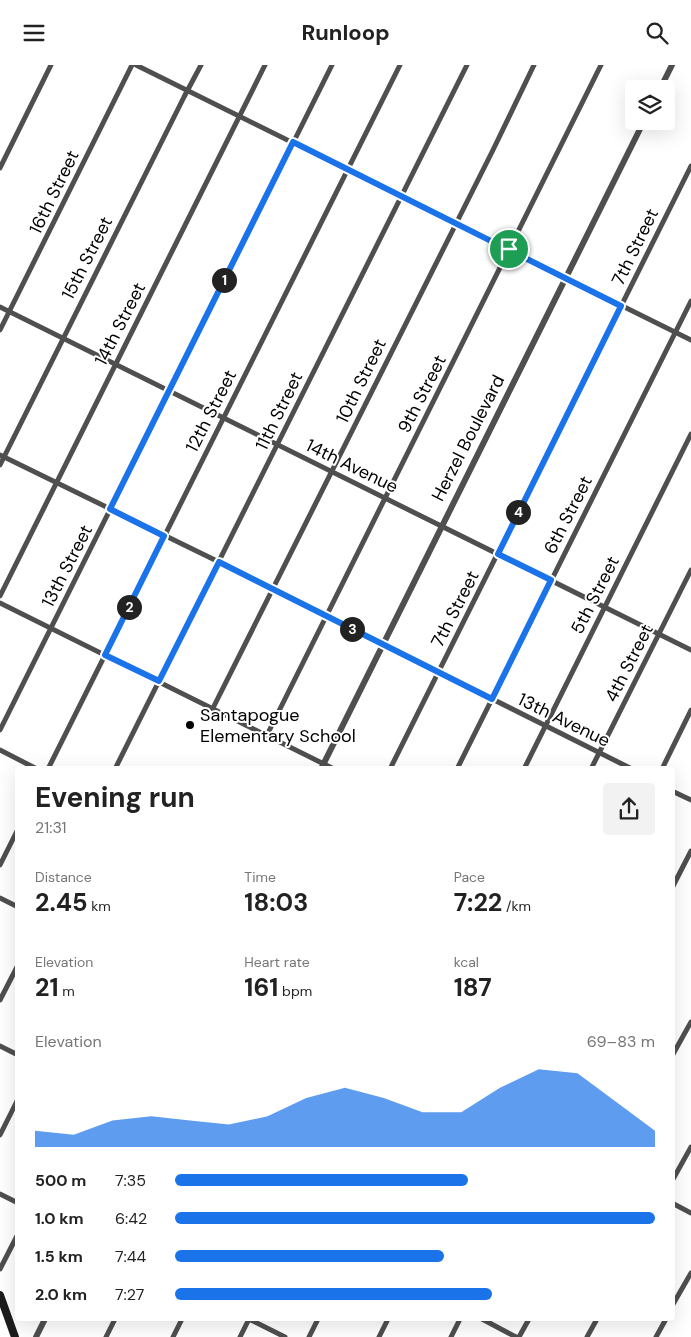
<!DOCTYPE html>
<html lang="en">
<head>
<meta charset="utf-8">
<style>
	body { margin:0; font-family:"DM Sans",sans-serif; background:#f2f2f2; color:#222; height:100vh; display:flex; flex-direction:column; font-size:19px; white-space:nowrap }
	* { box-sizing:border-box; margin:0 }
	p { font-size:16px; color:#767676 }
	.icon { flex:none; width:28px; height:28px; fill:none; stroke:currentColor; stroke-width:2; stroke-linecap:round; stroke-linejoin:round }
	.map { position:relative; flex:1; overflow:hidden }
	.sheet { position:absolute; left:15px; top:701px; width:660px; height:555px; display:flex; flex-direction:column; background:#fff; border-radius:5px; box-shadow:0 5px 20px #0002 }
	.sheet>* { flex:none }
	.fabs { position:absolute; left:625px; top:15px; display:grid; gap:10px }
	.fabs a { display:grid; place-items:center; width:50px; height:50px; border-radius:5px; background:#fff; box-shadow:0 5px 20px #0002; font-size:25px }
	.pin { position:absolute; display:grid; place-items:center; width:42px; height:42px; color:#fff; margin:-21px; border:2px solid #fff; border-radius:50%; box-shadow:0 1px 5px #0007 }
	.km { position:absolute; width:25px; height:25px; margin:-12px; border-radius:50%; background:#222; color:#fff; font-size:14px; line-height:25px; text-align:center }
	.round { display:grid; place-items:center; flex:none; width:52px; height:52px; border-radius:5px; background:#f2f2f2 }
	.headline { display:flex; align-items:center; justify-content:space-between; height:85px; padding:0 20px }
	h1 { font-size:28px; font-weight:700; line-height:38px }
	.stats { display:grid; grid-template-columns:repeat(3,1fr); gap:8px; height:85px; padding:5px 20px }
	.stats div { display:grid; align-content:center }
	.stats b { font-size:25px; font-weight:700 }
	.stats small { font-size:14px; font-weight:400 }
	.stats p { font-size:14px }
	.chart { height:140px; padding:10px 20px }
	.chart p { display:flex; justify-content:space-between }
	.chart svg { width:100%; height:90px; margin-top:5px; fill:#1a73e8; opacity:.7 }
	ul { padding:0 20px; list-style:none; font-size:16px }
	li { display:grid; grid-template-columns:80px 60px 1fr; align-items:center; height:38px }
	li i { height:12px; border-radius:6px; background:#1a73e8 }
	header { display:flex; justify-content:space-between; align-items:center; height:65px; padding:0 20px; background:#fff; font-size:22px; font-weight:700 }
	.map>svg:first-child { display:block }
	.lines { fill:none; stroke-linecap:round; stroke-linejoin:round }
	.minor { stroke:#4f4f4f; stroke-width:5 }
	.tertiary { stroke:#4f4f4f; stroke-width:6 }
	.secondary { stroke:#1c1c1c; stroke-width:8 }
	.route-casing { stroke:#fff; stroke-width:10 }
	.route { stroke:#1a73e8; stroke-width:6 }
	.poi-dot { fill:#000; stroke:#fff; stroke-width:2 }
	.labels { text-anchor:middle; stroke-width:4; stroke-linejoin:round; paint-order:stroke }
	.street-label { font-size:18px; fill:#000; stroke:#fff }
	.poi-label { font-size:18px; fill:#000; stroke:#fff; text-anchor:start }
</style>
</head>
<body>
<header><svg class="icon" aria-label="menu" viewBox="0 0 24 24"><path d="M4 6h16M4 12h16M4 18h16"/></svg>Runloop<svg class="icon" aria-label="search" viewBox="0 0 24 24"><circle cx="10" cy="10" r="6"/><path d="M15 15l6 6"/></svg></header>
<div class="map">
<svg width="691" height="1272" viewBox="0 0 691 1272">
	<rect width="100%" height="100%" fill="#fff"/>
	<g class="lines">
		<g class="minor">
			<path d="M 136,0 L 691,275"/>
			<path d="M 0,103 L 51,0"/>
			<path d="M 0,242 L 691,585"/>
			<path d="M 0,265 L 132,0"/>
			<path d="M 0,390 L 219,497 L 632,704"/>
			<path d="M 0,400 L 184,32 L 201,0"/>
			<path d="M 0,531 L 265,0"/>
			<path d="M 0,538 L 334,704"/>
			<path d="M 213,643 L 493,85 L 534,0"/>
			<path d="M 0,665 L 332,0"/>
			<path d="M 267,670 L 601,0"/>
			<path d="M 0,685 L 37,704"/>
			<path d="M 48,704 L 400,0"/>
			<path d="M 115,704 L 467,0"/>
			<path d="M 390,704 L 691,101"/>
			<path d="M 457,704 L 691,236"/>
			<path d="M 524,704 L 691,369"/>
			<path d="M 591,704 L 691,505"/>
			<path d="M 662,704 L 691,645"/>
			<path d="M 672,726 L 691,735"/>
			<path d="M 0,800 L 18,764"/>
			<path d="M 672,823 L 691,786"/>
			<path d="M 0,833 L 18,842"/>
			<path d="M 0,935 L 18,900"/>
			<path d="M 0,981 L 18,990"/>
			<path d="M 672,991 L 691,957"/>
			<path d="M 0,1070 L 18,1034"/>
			<path d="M 672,1116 L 691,1082"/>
			<path d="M 0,1129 L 18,1138"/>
			<path d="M 672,1138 L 691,1148"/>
			<path d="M 0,1204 L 18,1169"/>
			<path d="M 672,1241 L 691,1208"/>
			<path d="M 249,1254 L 285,1272"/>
			<path d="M 482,1254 L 516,1272"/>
			<path d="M 106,1272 L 115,1254"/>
			<path d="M 173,1272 L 182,1254"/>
			<path d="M 240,1272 L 249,1254"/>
			<path d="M 309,1272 L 318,1254"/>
			<path d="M 379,1272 L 388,1254"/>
			<path d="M 451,1272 L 460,1254"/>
			<path d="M 519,1272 L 529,1254"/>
			<path d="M 587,1272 L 597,1254"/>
			<path d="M 656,1272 L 666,1254"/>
		</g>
		<g class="tertiary">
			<path d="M 660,24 L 672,0"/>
			<path d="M 321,704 L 644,56"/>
			<path d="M 36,1272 L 45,1254"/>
		</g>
		<path class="secondary" d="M 0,1230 L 15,1272"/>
	</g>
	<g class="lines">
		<g class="route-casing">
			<path id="route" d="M 293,77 L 621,241 L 498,489 L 551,515 L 492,634 L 219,497 L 159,616 L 105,590 L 164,471 L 110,444 Z"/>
		</g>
		<use href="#route" class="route"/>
	</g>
	<circle class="poi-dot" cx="190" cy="660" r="5"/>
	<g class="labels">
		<g class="street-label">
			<text transform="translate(54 127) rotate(-64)" y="6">16th Street</text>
			<text transform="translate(635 182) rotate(-64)" y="6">7th Street</text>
			<text transform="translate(87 193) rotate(-63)" y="6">15th Street</text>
			<text transform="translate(120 259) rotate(-63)" y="6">14th Street</text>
			<text transform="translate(361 316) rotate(-64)" y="6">10th Street</text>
			<text transform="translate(422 329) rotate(-63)" y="6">9th Street</text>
			<text transform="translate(211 346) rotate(-63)" y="6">12th Street</text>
			<text transform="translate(279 346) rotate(-64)" y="6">11th Street</text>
			<text transform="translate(468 373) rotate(-63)" y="6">Herzel Boulevard</text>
			<text transform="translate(352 401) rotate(26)" y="6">14th Avenue</text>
			<text transform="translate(568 450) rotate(-63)" y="6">6th Street</text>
			<text transform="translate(67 501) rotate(-63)" y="6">13th Street</text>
			<text transform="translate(595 530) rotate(-63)" y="6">5th Street</text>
			<text transform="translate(455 544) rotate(-63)" y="6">7th Street</text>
			<text transform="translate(629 598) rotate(-63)" y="6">4th Street</text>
			<text transform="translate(564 655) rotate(26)" y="6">13th Avenue</text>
		</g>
		<g class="poi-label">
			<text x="200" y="656">Santapogue<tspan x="200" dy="21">Elementary School</tspan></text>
		</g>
	</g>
</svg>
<div class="fabs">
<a><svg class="icon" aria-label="layers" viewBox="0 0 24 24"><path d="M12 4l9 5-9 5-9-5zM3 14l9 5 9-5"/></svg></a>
</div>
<div class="pin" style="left:509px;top:184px;background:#1e9e55"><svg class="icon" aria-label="arrive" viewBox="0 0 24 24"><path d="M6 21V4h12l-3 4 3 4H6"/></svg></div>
<b class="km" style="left:224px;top:215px">1</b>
<b class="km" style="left:129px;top:542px">2</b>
<b class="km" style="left:352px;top:564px">3</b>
<b class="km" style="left:518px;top:447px">4</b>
<section class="sheet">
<div class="headline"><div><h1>Evening run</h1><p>21:31</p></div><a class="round"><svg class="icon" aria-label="share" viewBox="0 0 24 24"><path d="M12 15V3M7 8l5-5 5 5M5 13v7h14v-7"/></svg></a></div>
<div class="stats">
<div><p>Distance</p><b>2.45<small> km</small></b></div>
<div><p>Time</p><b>18:03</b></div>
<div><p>Pace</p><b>7:22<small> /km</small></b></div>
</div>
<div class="stats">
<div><p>Elevation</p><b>21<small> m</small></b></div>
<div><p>Heart rate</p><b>161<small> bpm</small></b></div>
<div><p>kcal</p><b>187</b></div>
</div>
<div class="chart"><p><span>Elevation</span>69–83 m</p>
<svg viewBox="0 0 160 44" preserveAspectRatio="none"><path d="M0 44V36L10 38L20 31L30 29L40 31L50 33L60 29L70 20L80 15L90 20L100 27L110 27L120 15L130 6L140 8L150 22L160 36V44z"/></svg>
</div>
<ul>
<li><b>500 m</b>7:35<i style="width:61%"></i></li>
<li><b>1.0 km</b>6:42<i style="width:100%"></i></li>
<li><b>1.5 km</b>7:44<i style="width:56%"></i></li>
<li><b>2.0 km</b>7:27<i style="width:66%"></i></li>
</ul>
</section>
</div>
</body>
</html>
